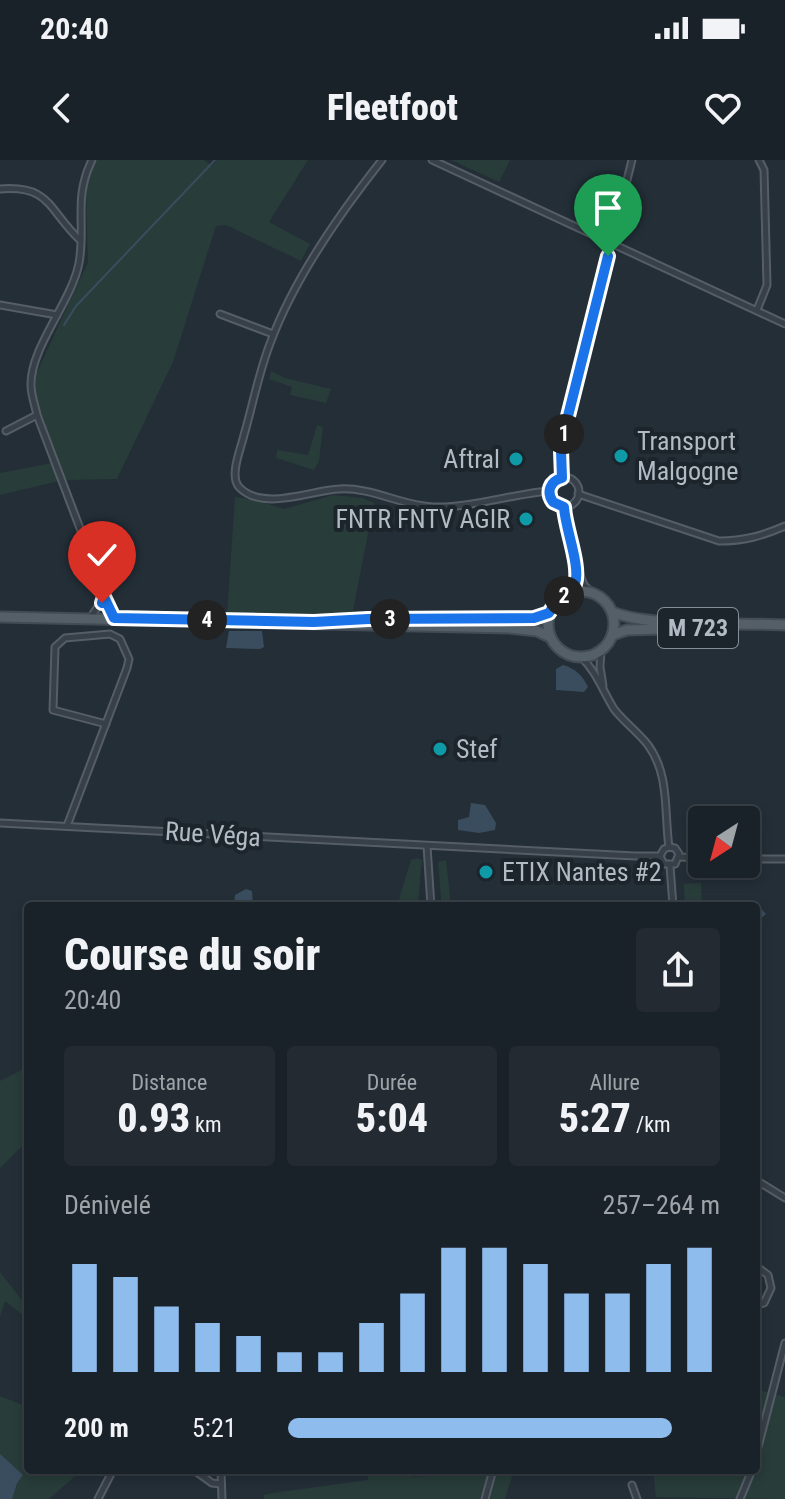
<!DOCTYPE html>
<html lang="fr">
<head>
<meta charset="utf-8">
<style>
	body { margin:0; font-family:"Roboto Condensed",sans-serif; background:#232a31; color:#f1f3f6; height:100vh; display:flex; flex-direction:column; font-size:30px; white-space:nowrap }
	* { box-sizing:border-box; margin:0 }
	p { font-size:26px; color:#9fa4a8 }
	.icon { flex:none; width:44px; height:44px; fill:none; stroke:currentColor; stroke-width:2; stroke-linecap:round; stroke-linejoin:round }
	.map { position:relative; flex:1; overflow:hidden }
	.panel { position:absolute; left:24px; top:742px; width:736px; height:572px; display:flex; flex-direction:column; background:#1a2229; border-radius:8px; box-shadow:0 4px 12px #0003,0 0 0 2px #383f46 }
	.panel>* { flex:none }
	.needle { width:52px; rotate:216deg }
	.fabs { position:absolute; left:688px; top:646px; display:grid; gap:16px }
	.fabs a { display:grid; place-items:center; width:72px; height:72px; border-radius:8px; background:#1a2229; box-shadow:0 4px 12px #0003,0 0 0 2px #383f46; font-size:40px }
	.pin { position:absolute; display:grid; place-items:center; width:68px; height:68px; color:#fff; margin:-82px -34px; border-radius:50% 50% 50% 0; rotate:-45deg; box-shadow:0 0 8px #0007 }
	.pin .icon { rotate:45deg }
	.km { position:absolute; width:40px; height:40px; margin:-20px; border-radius:50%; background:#222; color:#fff; font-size:22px; line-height:40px; text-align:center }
	.round { display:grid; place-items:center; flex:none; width:84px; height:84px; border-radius:8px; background:#232a31 }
	.head { display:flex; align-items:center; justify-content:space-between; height:136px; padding:0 40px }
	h1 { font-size:44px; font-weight:800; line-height:60px }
	.figures { display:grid; grid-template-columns:repeat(3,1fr); gap:12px; height:136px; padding:8px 40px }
	.figures div { display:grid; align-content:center; border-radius:8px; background:#232a31; text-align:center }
	.figures b { font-size:40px; font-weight:800 }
	.figures small { font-size:22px; font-weight:400 }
	.figures p { font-size:22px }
	.chart { height:224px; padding:16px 40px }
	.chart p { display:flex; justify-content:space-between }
	.chart svg { width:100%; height:144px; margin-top:8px; stroke:#8ebced; stroke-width:6 }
	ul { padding:0 40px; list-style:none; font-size:26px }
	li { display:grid; grid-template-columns:128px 96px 1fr; align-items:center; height:60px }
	li i { height:20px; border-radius:10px; background:#8ebced }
	.status { display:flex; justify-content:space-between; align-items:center; height:56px; padding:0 40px; background:#1a2229; direction:ltr }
	.status svg { height:22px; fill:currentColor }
	header { display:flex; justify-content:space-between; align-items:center; height:104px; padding:0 40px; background:#1a2229; font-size:36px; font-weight:800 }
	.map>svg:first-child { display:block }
	.green { fill:#283c3a }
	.water { fill:#3a4d5f }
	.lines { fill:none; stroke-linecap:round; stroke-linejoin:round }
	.stream { stroke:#3a4d5f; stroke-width:2 }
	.minor-casing { stroke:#555d66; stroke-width:9 }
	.primary-casing { stroke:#434b54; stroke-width:13 }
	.minor { stroke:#373f48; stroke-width:5 }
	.primary { stroke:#555f68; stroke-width:9 }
	.route-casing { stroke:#fff; stroke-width:16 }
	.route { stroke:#1a73e8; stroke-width:10 }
	.culture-dot { fill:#0f9aa8; stroke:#1c242c; stroke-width:3 }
	.labels { text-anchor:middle; stroke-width:8; stroke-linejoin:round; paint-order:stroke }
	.shield { fill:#1c242c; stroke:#858d96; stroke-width:2 }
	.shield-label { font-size:24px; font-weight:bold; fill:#b2bac4 }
	.poi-label { font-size:26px; fill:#b2bac4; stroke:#1c242c; text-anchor:start }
	.street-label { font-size:26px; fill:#b2bac4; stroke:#1c242c }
</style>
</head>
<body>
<div class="status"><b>20:40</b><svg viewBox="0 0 49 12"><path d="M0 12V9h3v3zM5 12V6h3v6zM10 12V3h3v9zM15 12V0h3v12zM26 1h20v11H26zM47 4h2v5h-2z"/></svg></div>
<header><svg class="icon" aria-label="back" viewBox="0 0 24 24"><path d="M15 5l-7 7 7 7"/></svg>Fleetfoot<svg class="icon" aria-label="heart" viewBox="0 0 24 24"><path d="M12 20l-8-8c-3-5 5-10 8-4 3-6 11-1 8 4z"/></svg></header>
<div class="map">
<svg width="785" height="1339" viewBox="0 0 785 1339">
	<rect width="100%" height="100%" fill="#232e37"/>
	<g class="green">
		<path d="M 97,0 L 204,0 L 212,6 L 217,0 L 308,0 L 269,62 L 310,84 L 301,101 L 226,65 L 216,66 L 173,202 L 117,319 L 66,320 C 55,285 32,251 36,214 L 88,102 L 86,34 L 89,15 Z"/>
		<path d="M 451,0 L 510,0 L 499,22 Z"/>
		<path d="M 271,211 L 285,218 L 331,229 L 326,243 L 290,235 L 292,227 L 269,219 Z"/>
		<path d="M 317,265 L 323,267 L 319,301 L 314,310 L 276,298 L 277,290 L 308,295 Z"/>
		<path d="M 52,303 L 59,321 L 0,335 L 0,313 Z"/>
		<path d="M 333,335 L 363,338 L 374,343 L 352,456 L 227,454 L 235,337 L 256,340 L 284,349 Z"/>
		<path d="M 417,698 L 422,700 L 418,743 L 441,740 L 438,702 L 446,700 L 451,746 L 397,746 L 411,700 Z"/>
		<path d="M 701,723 L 702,746 L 685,746 L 684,724 Z"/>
		<path d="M 28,907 L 28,980 L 0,1008 L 0,921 Z"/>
		<path d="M 0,1112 L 28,1148 L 28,1159 L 5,1141 L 0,1157 Z"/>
		<path d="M 756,1229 L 785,1237 L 785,1339 L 656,1337 L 653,1310 L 756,1310 Z"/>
		<path d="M 0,1236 L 28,1247 L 28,1310 L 82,1310 L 49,1339 L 0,1339 Z"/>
		<path d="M 368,1310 L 413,1310 L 414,1317 L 489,1310 L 480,1339 L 264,1339 L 264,1335 L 272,1333 L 368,1320 Z"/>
		<path d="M 498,1310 L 514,1310 L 505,1339 L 490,1339 Z"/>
	</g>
	<g class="water">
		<path d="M 229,471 L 262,471 L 264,487 L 260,489 L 226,488 Z"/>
		<path d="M 563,505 C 576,509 582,515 588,527 L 584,532 L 556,530 L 556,509 Z"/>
		<path d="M 471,643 L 485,645 L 496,663 L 495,670 L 479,673 L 458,670 L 458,660 L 469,657 Z"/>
		<path d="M 246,729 L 252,731 L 253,746 L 234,746 L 235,735 Z"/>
		<path d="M 719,741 L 754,741 L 766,754 L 756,763 L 756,746 L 716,746 Z"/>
		<path d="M 0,1294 L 23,1315 L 17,1323 L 12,1339 L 0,1339 Z"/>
	</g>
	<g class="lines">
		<path class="stream" d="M 64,165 L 76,146 L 215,0"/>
		<g class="minor-casing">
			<g id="minor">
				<path d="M 92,0 C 73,39 86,64 79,103 C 72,141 30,188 31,225 C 31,235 35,245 37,255 L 114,458"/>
				<path d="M 382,0 C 340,53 295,117 271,181 C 259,211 253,244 244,275 C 241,288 229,316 239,327 C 262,352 312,330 339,329 C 372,327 402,346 434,347 C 471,348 512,334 549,331"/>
				<path d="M 432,0 L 785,164"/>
				<path d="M 0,29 C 51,25 48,50 80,80"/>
				<path d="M 0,145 L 57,155"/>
				<path d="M 757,150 L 767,125 L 764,10 L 759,0"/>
				<path d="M 220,154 L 273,174"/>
				<path d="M 6,271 L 37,255"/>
				<circle cx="564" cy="332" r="15"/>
				<path d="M 562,318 L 561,290 L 568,256 L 632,0"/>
				<path d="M 578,334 L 719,381 C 744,381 762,376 785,366"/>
				<path d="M 564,347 L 575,416 L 575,424 L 569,433"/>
				<path d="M 577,408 L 584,425 L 591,432"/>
				<path d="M 90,458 L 104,438"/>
				<path d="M 601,490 L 600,507 L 603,526"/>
				<path d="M 581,497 C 596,511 603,531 614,549 C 624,562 638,572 648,585 C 670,615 664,652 669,687"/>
				<path d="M 0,663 L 635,696 L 660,696 L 664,689 L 669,687"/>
				<path d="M 67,666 L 127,508 L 129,499 L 120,479 L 110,474 L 65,478 L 55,487 L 53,550 L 106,564"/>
				<path d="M 427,686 L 431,746"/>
				<path d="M 660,696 L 664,704 L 675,704 L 679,694 L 675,688 L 669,687"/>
				<path d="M 679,697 L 702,698"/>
				<path d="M 746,699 L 785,699"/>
				<path d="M 670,706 L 673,746"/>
				<path d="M 756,1020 L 785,1038"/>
				<path d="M 756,1106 L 768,1115 L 771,1128 L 764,1143 L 756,1145"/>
				<path d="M 756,1295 L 785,1183"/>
				<path d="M 194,1310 L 212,1323 L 221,1324"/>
				<path d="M 221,1310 L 222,1339"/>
				<path d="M 632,1325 L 637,1339"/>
				<path d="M 98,1339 L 113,1310"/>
				<path d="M 485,1339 L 493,1310"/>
				<path d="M 740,1339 L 752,1310"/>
			</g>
		</g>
		<g class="primary-casing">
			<g id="primary">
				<circle cx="581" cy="464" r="33"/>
				<path d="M 612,452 C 653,468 738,462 785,465"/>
				<path d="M 0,457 L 509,468 L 537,471 L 550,477"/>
				<path d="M 409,459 L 534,458 L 549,453"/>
				<path d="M 612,475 L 627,470 L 696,468"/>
			</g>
		</g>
		<use href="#minor" class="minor"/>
		<use href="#primary" class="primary"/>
	</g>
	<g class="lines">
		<g class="route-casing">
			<path id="route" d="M 102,443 L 104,437 L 114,458 L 314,462 L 368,459 L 534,458 L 549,453 C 556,440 571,434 575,424 C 581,406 565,368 564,347 L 553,342 C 546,332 550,321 562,318 L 561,290 L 568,256 L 608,96"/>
		</g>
		<use href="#route" class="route"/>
	</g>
	<g class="culture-dot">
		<circle cx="621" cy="296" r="8"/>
		<circle cx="516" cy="299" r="8"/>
		<circle cx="526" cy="359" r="8"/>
		<circle cx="440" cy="589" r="8"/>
		<circle cx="486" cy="712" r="8"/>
	</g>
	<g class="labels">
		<rect class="shield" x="658" y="448" width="80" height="40" rx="6"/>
		<g class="shield-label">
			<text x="698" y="476">M 723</text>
		</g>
		<g class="poi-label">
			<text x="637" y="290">Transport<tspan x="637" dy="30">Malgogne</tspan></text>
			<text x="500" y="308" text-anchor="end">Aftral</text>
			<text x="510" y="368" text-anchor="end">FNTR FNTV AGIR</text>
			<text x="456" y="598">Stef</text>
			<text x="502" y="721">ETIX Nantes #2</text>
		</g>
		<g class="street-label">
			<text transform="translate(213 674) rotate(4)" y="9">Rue Véga</text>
		</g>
	</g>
</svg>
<div class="fabs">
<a><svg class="needle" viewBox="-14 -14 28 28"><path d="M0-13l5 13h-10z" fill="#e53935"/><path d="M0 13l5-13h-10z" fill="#9fa4a8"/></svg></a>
</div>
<div class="pin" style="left:608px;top:96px;background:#1e9e55"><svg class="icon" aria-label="arrive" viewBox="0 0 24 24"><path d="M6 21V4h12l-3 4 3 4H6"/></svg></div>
<div class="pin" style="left:102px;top:443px;background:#d93025"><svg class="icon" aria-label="check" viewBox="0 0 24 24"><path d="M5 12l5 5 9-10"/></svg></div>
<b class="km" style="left:564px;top:274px">1</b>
<b class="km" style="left:564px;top:436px">2</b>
<b class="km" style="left:390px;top:459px">3</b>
<b class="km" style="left:207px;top:460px">4</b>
<section class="panel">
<div class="head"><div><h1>Course du soir</h1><p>20:40</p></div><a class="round"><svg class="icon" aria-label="share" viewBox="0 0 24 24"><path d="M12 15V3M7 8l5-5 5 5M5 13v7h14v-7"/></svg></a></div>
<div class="figures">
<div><p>Distance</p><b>0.93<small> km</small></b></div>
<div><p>Durée</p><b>5:04</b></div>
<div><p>Allure</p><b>5:27<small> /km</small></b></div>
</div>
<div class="chart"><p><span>Dénivelé</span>257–264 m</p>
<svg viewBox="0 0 160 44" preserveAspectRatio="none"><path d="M5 44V11M15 44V15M25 44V24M35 44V29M45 44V33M55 44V38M65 44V38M75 44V29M85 44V20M95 44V6M105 44V6M115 44V11M125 44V20M135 44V20M145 44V11M155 44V6"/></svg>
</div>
<ul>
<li><b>200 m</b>5:21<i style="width:89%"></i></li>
</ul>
</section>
</div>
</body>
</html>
